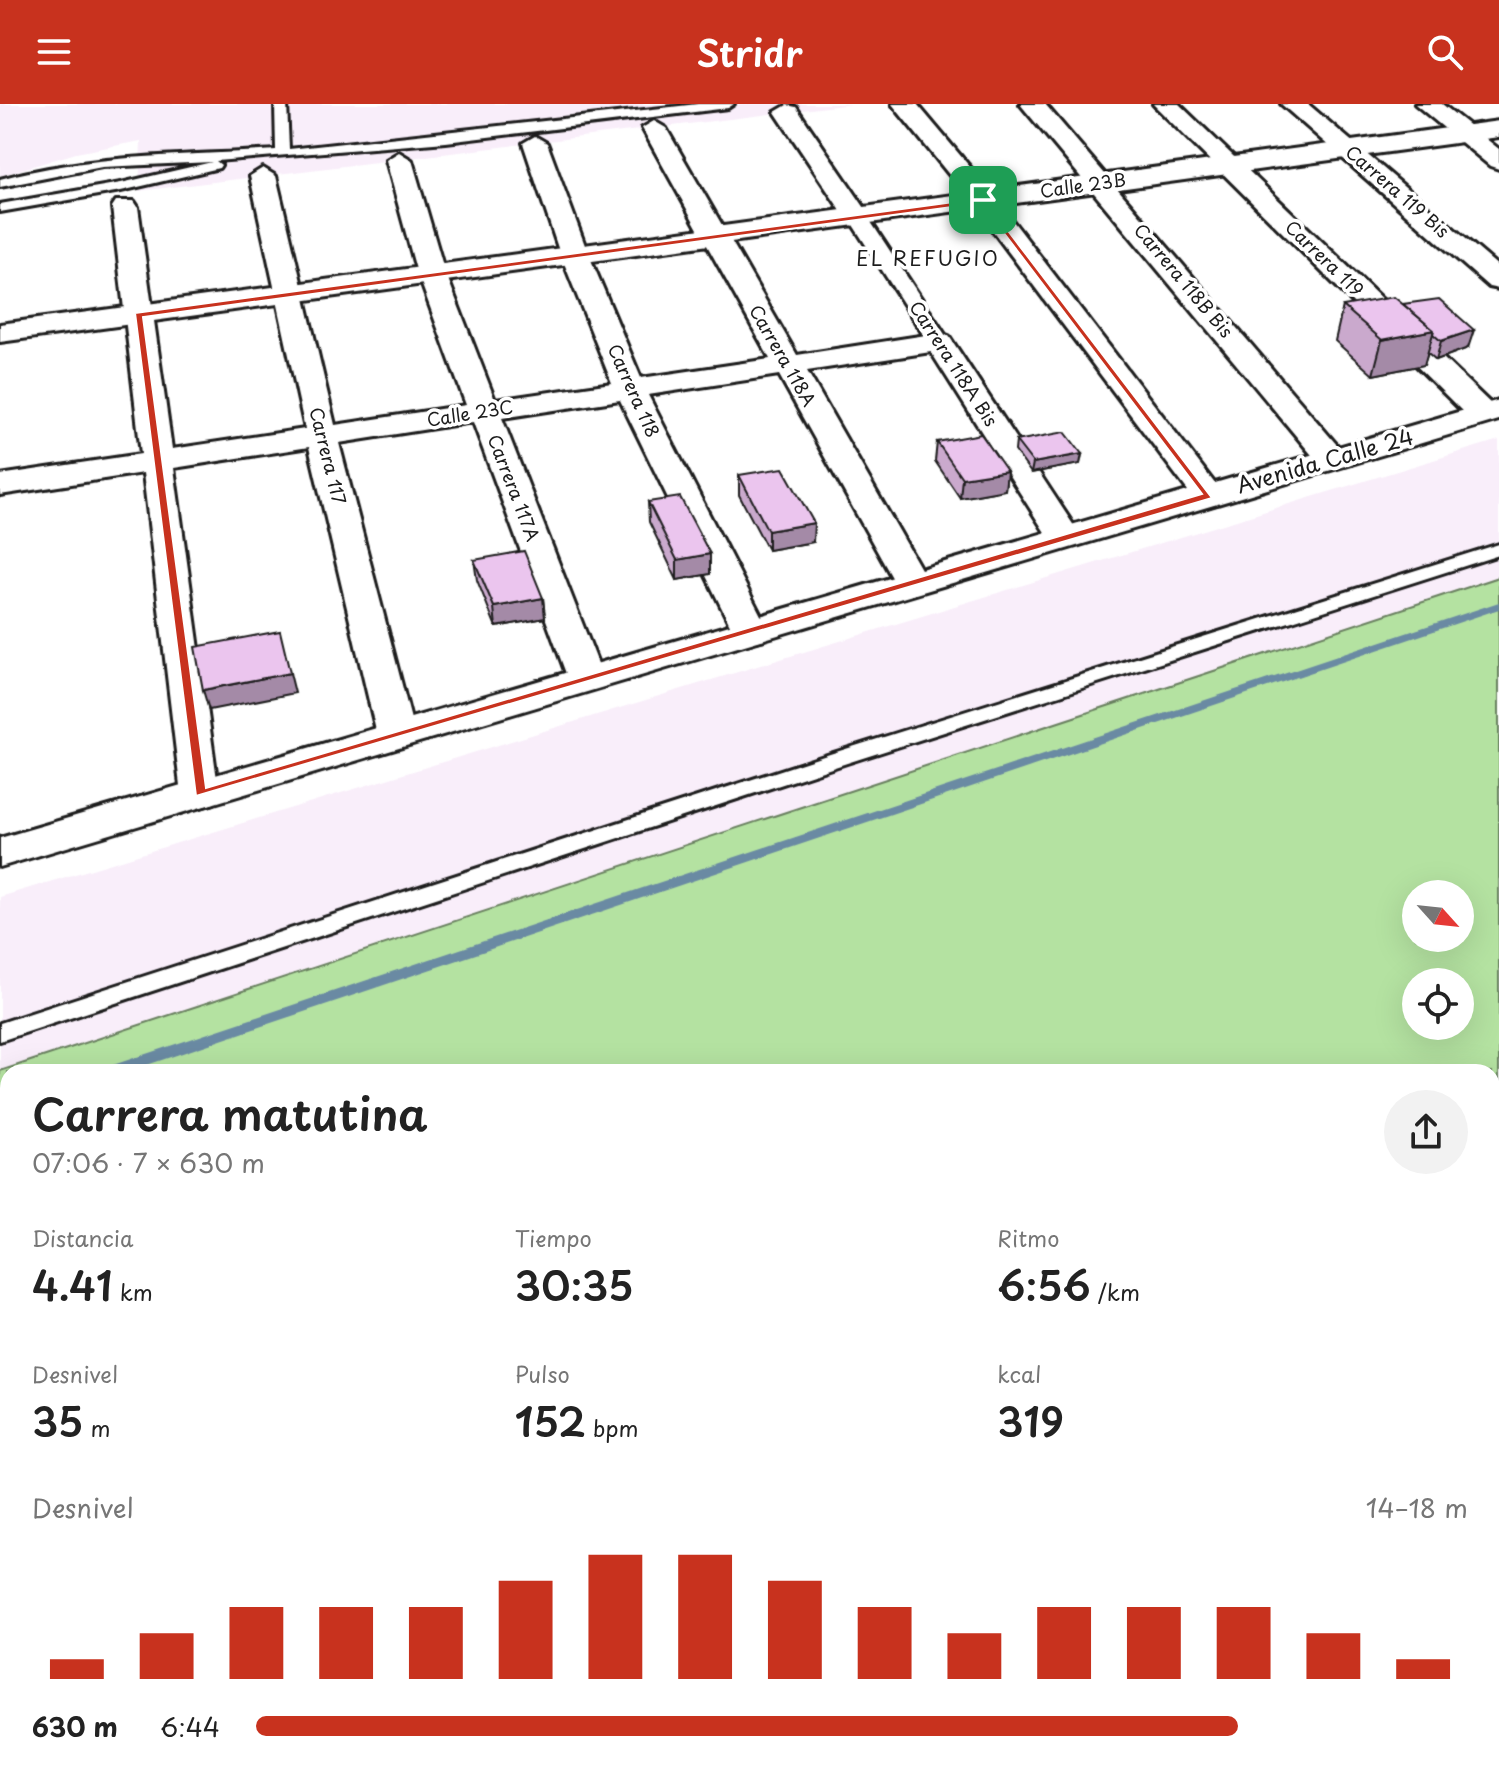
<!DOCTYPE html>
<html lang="es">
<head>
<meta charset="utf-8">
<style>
	body { margin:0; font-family:"Playpen Sans",sans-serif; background:#f2f2f2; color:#222; height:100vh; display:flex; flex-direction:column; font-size:30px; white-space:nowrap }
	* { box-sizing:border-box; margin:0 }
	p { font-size:26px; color:#767676 }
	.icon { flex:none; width:44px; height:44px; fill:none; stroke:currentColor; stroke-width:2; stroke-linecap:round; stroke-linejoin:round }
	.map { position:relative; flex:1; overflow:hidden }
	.sheet { position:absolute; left:0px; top:960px; width:1500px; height:710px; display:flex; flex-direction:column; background:#fff; border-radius:24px 24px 0 0; box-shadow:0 8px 32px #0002 }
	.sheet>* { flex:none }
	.needle { width:52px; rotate:117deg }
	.fabs { position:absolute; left:1402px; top:776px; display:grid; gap:16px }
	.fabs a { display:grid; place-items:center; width:72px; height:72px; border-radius:50%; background:#fff; box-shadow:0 8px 32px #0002; font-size:40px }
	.pin { position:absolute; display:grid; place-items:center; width:68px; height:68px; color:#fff; margin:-34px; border-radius:16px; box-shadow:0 4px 12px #0006 }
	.round { display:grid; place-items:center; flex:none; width:84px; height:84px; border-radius:42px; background:#f2f2f2 }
	.headline { display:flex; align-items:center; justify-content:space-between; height:136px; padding:0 32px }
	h1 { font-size:44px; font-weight:600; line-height:60px }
	.stats { display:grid; grid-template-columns:repeat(3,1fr); gap:12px; height:136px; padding:8px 32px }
	.stats div { display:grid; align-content:center }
	.stats b { font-size:40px; font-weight:600 }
	.stats small { font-size:22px; font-weight:400 }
	.stats p { font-size:22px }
	.chart { height:224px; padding:16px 32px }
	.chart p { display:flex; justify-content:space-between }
	.chart svg { width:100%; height:144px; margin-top:8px; stroke:#c8321e; stroke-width:6 }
	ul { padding:0 32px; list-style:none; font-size:26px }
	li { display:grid; grid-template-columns:128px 96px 1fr; align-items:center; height:60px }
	li i { height:20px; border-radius:10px; background:#c8321e }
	header { display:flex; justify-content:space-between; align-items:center; height:104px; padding:0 32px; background:#c8321e; color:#fff; font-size:36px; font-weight:600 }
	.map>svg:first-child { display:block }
	.built { fill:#f9eefa; fill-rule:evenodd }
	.green { fill:#b4e2a1; stroke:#687f5e; stroke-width:2; fill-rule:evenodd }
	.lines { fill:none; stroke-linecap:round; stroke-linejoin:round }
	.stream { fill:#6a8aa3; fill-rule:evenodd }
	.runway { fill:#8e8e8e; fill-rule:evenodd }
	.service-casing { stroke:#1c1c1c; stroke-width:6 }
	.pedestrian-casing { stroke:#1c1c1c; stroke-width:6 }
	.minor-casing { stroke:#1c1c1c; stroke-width:6 }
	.tertiary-casing { stroke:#1c1c1c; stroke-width:6 }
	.secondary-casing { stroke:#1c1c1c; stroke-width:6 }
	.service { fill:#fff; fill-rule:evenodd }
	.pedestrian { fill:#fff; fill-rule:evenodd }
	.minor { fill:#fff; fill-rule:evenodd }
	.tertiary { fill:#fff; fill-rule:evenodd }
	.secondary { fill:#fff; fill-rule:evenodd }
	.wall { fill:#caa9cd; stroke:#1c1c1c; stroke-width:2 }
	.shaded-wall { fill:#a48aa7; stroke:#1c1c1c; stroke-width:2 }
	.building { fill:#ebc5ee; stroke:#1c1c1c; stroke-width:2 }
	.route { fill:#c8321e; stroke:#fff; stroke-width:2; fill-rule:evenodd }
	.labels { text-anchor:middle; stroke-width:7; stroke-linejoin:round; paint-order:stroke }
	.far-street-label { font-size:18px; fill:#1c1c1c; stroke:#fff }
	.far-neighbourhood-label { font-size:20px; letter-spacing:2px; fill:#1c1c1c; stroke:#fff }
	.street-label { font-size:22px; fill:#1c1c1c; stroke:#fff }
</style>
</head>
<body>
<header><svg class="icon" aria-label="menu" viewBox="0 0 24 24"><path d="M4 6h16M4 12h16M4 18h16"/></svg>Stridr<svg class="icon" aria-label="search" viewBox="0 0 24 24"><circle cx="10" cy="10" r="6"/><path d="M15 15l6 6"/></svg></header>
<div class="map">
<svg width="1499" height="1669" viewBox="0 0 1499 1669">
	<rect width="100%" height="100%" fill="#fff"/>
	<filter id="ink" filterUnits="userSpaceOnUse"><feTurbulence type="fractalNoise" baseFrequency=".0125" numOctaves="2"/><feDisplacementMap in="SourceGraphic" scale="16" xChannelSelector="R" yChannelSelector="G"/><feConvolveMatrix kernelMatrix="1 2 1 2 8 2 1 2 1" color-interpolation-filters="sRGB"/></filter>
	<g filter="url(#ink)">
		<g class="built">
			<path d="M 0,0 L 852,0 L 139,87 L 141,37 L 76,49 L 0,72 Z"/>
			<path d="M 1499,336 L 1499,1669 L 0,1669 L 0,793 ZM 1416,790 L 1460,790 L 1460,834 L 1416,834 ZM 1416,878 L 1460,878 L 1460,922 L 1416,922 ZM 8,968 L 1492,968 L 1492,1662 L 8,1662 Z"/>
		</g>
		<path class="green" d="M 1499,473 L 1499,1284 L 1492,1287 L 1492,968 L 8,968 L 8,1662 L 739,1662 L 725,1669 L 0,1669 L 0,967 ZM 1416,790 L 1460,790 L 1460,834 L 1416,834 ZM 1416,878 L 1460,878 L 1460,922 L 1416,922 Z"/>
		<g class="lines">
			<g class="stream">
				<path d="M 1499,498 L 1499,505 L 126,968 L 102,968 L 104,964 Z"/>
				<path d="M 8,996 L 8,1008 L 0,1010 L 0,998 Z"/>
			</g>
			<path class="runway" d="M 1492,1470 L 1499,1473 L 1499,1669 L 1141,1669 L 1144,1662 L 1492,1662 Z"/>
			<g class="service-casing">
				<g id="service">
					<path d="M 275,0 L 287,0 L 289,45 L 698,0 L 734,0 L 728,4 L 446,38 L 216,57 L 221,61 L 219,64 L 121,87 L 0,108 L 0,100 L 121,79 L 212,58 L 102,63 L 0,83 L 0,75 C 91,50 183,52 276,46 Z"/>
					<path d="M 1499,440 L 1499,451 L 847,659 L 0,937 L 0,919 L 833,649 Z"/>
				</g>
			</g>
			<g class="pedestrian-casing">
				<path id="pedestrian" d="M 858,107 L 865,109 L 950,238 L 947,243 L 939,245 L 928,238 L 848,113 Z"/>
			</g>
			<g class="minor-casing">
				<g id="minor">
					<path d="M 892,0 L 917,0 L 986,82 L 1219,385 L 1224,392 L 1219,399 L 1208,402 L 1197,399 L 968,94 Z"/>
					<path d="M 1020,0 L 1045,0 L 1343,348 L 1348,355 L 1343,362 L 1321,362 Z"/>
					<path d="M 1153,0 L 1179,0 L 1494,303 L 1498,310 L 1494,317 L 1472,317 Z"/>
					<path d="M 1281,0 L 1308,0 L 1499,163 L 1499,185 L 1489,183 Z"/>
					<path d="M 1415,0 L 1442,0 L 1499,45 L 1499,65 L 1490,62 Z"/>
					<path d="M 787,1 L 796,3 L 871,113 L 867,119 L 849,119 L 775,8 Z"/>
					<path d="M 654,17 L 666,24 L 797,251 L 939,229 L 949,232 L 1082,434 L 1077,441 L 1065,444 L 1053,441 L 931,248 L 807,267 L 929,479 L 924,486 L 912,489 L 900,486 L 895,479 L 779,271 L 648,291 L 769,527 L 764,535 L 751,538 L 738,535 L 733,527 L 620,296 L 502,314 L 604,575 L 599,583 L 586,586 L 573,583 L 568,575 L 473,318 L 339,339 L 415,631 L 409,640 L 396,643 L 383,640 L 377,631 L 309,343 L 174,364 L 219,690 L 214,699 L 200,703 L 186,699 L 181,690 L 143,369 L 0,391 L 0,371 L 141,350 L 112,103 L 116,97 L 134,97 L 138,103 L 172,345 L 305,325 L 250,72 L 263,64 L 276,72 L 335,321 L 466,301 L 415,162 L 386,56 L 399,48 L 412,56 L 443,162 L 495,296 L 612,279 L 558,144 L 523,39 L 535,32 L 547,39 L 586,144 L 641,274 L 770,255 L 642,24 Z"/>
				</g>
			</g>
			<g class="tertiary-casing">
				<path id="tertiary" d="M 1499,17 L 1499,33 L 0,238 L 0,220 Z"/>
			</g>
			<g class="secondary-casing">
				<path id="secondary" d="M 1499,296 L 1499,316 L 0,763 L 0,734 Z"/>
			</g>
			<use href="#service" class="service"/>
			<use href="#pedestrian" class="pedestrian"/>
			<use href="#minor" class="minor"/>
			<use href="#tertiary" class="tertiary"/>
			<use href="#secondary" class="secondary"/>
		</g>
		<g class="wall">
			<path d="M 1403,200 L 1468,244 L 1436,256 L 1428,249 L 1424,261 L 1373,271 L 1335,237 L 1343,202 Z"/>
			<path d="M 1016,337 L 1082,350 L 1080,360 L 1031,369 L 1015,347 Z"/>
			<path d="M 937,338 L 1007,367 L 1005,386 L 960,394 L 935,357 Z"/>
			<path d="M 739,371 L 813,438 L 768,446 L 739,391 Z"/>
			<path d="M 648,398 L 710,450 L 710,470 L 677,476 L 649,418 Z"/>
			<path d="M 474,456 L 543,494 L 545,514 L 496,523 L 477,476 Z"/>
		</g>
		<g class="shaded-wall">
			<path d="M 1434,226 L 1424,261 L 1373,271 L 1382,236 Z"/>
			<path d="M 1474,226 L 1468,244 L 1436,256 L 1441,237 Z"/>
			<path d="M 1082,350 L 1080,360 L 1031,369 L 1033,359 Z"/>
			<path d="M 1007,367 L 1005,386 L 960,394 L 962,374 Z"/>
			<path d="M 814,419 L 813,438 L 768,446 L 768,427 Z"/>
			<path d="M 710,450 L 710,470 L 677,476 L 677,456 Z"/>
			<path d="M 543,494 L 545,514 L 496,523 L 494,503 Z"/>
			<path d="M 290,569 L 295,589 L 209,606 L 203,586 Z"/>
		</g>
		<g class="building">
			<path d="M 1394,193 L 1434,226 L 1382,236 L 1343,202 Z"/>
			<path d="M 1439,195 L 1474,226 L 1441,237 L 1433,230 L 1434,226 L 1403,200 Z"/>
			<path d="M 1065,328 L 1082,350 L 1033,359 L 1016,337 Z"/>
			<path d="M 981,330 L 1007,367 L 962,374 L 937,338 Z"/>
			<path d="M 783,364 L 814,419 L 768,427 L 739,371 Z"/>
			<path d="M 680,393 L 710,450 L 677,456 L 648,398 Z"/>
			<path d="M 524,447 L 543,494 L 494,503 L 474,456 Z"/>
			<path d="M 280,527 L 290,569 L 203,586 L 195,543 Z"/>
		</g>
	</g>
	<path class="route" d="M 983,94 L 1212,394 L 196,692 L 135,209 ZM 981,99 L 1202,390 L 206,684 L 143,213 Z"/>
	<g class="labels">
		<g class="far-street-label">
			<text transform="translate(1083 82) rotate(-8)" y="6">Calle 23B</text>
			<text transform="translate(1397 88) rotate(41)" y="6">Carrera 119 Bis</text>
			<text transform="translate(1324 155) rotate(44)" y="6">Carrera 119</text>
			<text transform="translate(1183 177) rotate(50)" y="6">Carrera 118B Bis</text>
			<text transform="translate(782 252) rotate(60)" y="6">Carrera 118A</text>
			<text transform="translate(953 260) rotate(57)" y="6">Carrera 118A Bis</text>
			<text transform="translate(633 287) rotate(66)" y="6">Carrera 118</text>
			<text transform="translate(470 310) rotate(-9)" y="6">Calle 23C</text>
			<text transform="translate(327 352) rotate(76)" y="6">Carrera 117</text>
			<text transform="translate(513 384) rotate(69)" y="6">Carrera 117A</text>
		</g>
		<g class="far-neighbourhood-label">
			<text x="928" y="162">EL REFUGIO</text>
		</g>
		<g class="street-label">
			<text transform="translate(1325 357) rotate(-16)" y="8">Avenida Calle 24</text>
		</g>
	</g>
</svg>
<div class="fabs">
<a><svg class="needle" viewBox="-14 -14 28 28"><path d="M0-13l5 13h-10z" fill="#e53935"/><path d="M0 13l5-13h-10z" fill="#767676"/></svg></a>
<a><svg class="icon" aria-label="locate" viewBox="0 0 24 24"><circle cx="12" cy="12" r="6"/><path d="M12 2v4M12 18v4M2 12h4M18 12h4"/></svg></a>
</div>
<div class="pin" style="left:983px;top:96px;background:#1e9e55"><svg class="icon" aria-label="arrive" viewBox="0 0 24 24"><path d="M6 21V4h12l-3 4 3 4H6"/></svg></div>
<section class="sheet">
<div class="headline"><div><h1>Carrera matutina</h1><p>07:06 · 7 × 630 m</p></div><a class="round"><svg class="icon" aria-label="share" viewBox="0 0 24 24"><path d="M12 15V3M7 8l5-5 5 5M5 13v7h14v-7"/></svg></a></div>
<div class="stats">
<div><p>Distancia</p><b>4.41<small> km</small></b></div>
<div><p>Tiempo</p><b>30:35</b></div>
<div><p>Ritmo</p><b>6:56<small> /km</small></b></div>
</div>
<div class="stats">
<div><p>Desnivel</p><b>35<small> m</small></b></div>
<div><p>Pulso</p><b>152<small> bpm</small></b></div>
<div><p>kcal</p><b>319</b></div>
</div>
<div class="chart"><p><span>Desnivel</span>14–18 m</p>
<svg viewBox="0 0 160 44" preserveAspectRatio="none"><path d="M5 44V38M15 44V30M25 44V22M35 44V22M45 44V22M55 44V14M65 44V6M75 44V6M85 44V14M95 44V22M105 44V30M115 44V22M125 44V22M135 44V22M145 44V30M155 44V38"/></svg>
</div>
<ul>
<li><b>630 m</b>6:44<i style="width:81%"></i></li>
</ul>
</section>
</div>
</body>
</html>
